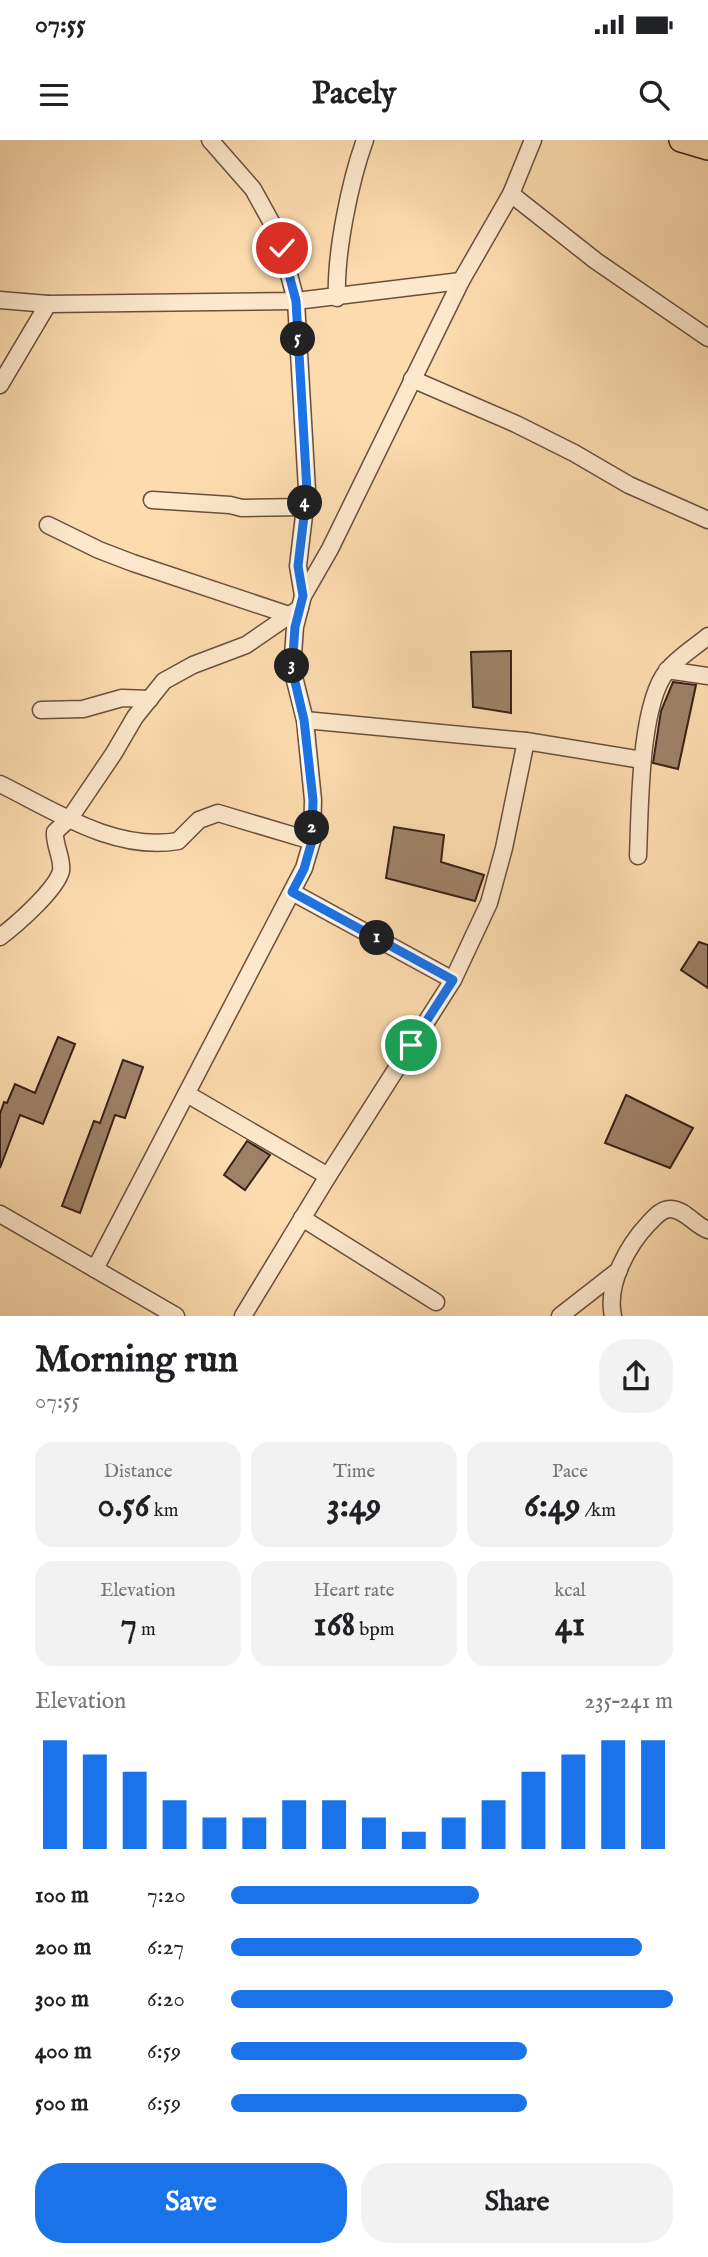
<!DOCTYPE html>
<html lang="en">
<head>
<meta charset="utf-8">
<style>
	body { margin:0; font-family:"IM FELL English",serif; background:#f2f2f2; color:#202124; height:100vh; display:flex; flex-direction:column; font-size:26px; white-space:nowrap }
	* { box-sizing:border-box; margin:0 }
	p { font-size:23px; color:#757577 }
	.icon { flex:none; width:38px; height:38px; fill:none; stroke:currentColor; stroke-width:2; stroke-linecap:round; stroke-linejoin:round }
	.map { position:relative; height:1176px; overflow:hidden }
	.side { display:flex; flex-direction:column; background:#fff; flex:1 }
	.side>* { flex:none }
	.pin { position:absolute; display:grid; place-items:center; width:60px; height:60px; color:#fff; margin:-30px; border:4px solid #fff; border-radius:50%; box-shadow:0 2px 7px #0007 }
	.km { position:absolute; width:35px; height:35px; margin:-18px; border-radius:50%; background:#222; color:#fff; font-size:19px; line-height:35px; text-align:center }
	.round { display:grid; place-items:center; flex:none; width:74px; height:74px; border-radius:28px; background:#f2f2f2 }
	.summary { display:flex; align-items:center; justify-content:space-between; height:119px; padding:0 35px }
	h1 { font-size:38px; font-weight:800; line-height:52px }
	.stats { display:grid; grid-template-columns:repeat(3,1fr); gap:10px; height:119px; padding:7px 35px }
	.stats div { display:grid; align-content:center; border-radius:18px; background:#f2f2f2; text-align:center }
	.stats b { font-size:35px; font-weight:800 }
	.stats small { font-size:19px; font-weight:400 }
	.stats p { font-size:19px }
	.chart { height:196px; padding:14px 35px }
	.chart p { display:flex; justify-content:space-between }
	.chart svg { width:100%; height:126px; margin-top:7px; stroke:#1a73e8; stroke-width:6 }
	.action { display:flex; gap:14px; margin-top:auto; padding:14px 35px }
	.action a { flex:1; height:80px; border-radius:28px; background:#1a73e8; color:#fff; font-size:28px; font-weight:800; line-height:80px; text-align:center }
	.action a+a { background:#f2f2f2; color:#202124 }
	ul { padding:0 35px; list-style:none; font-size:23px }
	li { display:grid; grid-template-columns:112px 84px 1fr; align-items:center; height:52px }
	li i { height:18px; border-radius:9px; background:#1a73e8 }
	.status { display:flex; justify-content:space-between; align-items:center; height:49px; padding:0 35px; background:#fff; direction:ltr }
	.status svg { height:19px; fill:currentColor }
	header { display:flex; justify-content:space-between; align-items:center; height:91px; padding:0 35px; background:#fff; font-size:32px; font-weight:800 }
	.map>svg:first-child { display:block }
	.building { fill:#9e8267; stroke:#382219; stroke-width:2 }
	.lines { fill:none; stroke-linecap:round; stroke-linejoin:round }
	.minor-casing { stroke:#69503e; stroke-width:19 }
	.highway-casing { stroke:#382219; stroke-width:26 }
	.minor { stroke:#fde8cb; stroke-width:16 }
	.highway { stroke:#fcdbaf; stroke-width:23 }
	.route-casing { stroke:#fff; stroke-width:14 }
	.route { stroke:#1a73e8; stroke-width:9 }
</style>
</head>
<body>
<div class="status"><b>07:55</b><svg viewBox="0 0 49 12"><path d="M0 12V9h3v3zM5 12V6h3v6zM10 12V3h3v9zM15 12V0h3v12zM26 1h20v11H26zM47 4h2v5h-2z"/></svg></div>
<header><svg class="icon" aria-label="menu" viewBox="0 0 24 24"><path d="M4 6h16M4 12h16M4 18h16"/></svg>Pacely<svg class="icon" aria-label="search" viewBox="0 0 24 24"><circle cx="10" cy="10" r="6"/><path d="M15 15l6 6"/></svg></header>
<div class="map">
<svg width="708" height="1176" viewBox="0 0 708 1176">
	<rect width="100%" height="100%" fill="#fcdbaf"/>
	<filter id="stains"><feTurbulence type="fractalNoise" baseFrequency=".00286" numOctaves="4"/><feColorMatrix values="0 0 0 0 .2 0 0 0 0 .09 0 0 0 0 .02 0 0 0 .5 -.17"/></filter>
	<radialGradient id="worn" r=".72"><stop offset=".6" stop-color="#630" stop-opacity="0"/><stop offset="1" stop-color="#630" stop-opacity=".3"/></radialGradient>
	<g class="building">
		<path d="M 511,511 L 511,573 L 473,567 L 471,512 Z"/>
		<path d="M 673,542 L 696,545 L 678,629 L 653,623 L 661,571 Z"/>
		<path d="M 394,687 L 444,695 L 441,722 L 484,735 L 475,761 L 386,738 Z"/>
		<path d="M 699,802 L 708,805 L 708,848 L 681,830 Z"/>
		<path d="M 58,897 L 75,904 L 43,984 L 20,975 L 0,1028 L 0,974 L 4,962 L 7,963 L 15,944 L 35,953 Z"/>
		<path d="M 123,920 L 143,927 L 125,978 L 115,975 L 80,1073 L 62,1066 L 94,981 L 100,983 Z"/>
		<path d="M 626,955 L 693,988 L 670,1028 L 605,1003 Z"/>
		<path d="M 247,1001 L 270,1015 L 245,1050 L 224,1035 Z"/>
	</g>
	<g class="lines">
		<g class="minor-casing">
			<g id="minor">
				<path d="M 210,0 L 253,49 L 274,87 L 282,108 L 296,161 L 307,350 L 298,426 L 303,456"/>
				<path d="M 511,54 L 596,121 L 708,198"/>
				<path d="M 337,158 C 335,114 350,41 365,0"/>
				<path d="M 0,160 L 48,164 L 296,161 L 461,141"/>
				<path d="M 412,239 L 516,284 L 574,313 L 629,345 L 708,380"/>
				<path d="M 0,245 L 48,164"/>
				<path d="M 152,360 L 230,365 L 242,368 L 305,367"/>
				<path d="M 48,385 L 99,410 L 133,423 L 289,475"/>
				<path d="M 667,530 L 708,536"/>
				<path d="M 41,570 L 83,569 L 122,558 L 150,559"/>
				<path d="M 305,580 L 526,601 L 642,620"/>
				<path d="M 0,644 C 55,671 115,712 178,701 L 199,680 L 218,673 L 312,701"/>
				<path d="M 638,716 C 640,671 639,565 667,531 C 677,518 695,507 708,496"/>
				<path d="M 292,752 L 453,840"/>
				<path d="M 0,797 C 16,785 56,750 61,731 C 63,719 54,705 55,692 L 70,678 L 114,613 L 135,577 L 164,541 L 193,525 L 246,505 L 300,468"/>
				<path d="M 187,954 L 328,1036"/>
				<path d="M 0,1074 L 95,1129"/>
				<path d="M 302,1078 L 436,1162"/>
				<path d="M 176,1176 L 95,1129 L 304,728 L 312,701 L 313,660 L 305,580 L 292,529 L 295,487 L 303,456 L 330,409 L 461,141 L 511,54 L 533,0"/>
				<path d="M 243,1176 L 328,1036 L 453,840 L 489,763 L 504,708 L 526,601"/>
				<path d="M 560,1176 L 619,1130"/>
				<path d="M 613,1176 C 606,1144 628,1105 649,1083 C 655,1077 661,1069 671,1069 C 686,1070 694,1085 708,1090"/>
			</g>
		</g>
		<g class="highway-casing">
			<path id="highway" d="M 681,0 L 708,8"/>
		</g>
		<use href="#minor" class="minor"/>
		<use href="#highway" class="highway"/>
	</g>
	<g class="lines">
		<g class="route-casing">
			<path id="route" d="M 282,108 L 296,161 L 307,351 L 298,426 L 303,456 L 295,487 L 292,529 L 304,580 L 313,660 L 312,701 L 304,729 L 292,752 L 453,840 L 411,905"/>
		</g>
		<use href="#route" class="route"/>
	</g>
	<rect width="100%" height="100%" filter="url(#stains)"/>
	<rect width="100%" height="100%" fill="url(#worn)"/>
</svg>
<div class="pin" style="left:411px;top:905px;background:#1e9e55"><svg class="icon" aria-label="arrive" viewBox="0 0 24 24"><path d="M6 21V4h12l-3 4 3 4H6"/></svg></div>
<div class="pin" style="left:282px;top:108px;background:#d93025"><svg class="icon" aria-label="check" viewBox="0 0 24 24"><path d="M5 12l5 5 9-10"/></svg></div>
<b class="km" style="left:377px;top:798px">1</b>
<b class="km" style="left:312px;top:688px">2</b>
<b class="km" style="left:292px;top:526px">3</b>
<b class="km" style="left:305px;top:363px">4</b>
<b class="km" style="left:298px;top:199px">5</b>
</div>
<section class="side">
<div class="summary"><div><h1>Morning run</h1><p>07:55</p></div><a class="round"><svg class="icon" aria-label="share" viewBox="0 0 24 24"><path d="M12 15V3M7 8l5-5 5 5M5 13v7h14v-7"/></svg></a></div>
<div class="stats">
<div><p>Distance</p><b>0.56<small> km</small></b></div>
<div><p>Time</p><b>3:49</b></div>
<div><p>Pace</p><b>6:49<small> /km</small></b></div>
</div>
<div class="stats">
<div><p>Elevation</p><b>7<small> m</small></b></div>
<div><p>Heart rate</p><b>168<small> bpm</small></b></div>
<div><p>kcal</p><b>41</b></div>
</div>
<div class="chart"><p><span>Elevation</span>235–241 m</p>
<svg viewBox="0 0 160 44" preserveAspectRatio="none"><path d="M5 44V6M15 44V11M25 44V17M35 44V27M45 44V33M55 44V33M65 44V27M75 44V27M85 44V33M95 44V38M105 44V33M115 44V27M125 44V17M135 44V11M145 44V6M155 44V6"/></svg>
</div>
<ul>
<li><b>100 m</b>7:20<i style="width:56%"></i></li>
<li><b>200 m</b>6:27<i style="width:93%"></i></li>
<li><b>300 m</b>6:20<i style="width:100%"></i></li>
<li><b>400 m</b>6:59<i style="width:67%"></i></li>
<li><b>500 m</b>6:59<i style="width:67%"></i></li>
</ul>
<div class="action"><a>Save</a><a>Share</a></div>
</section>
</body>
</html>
